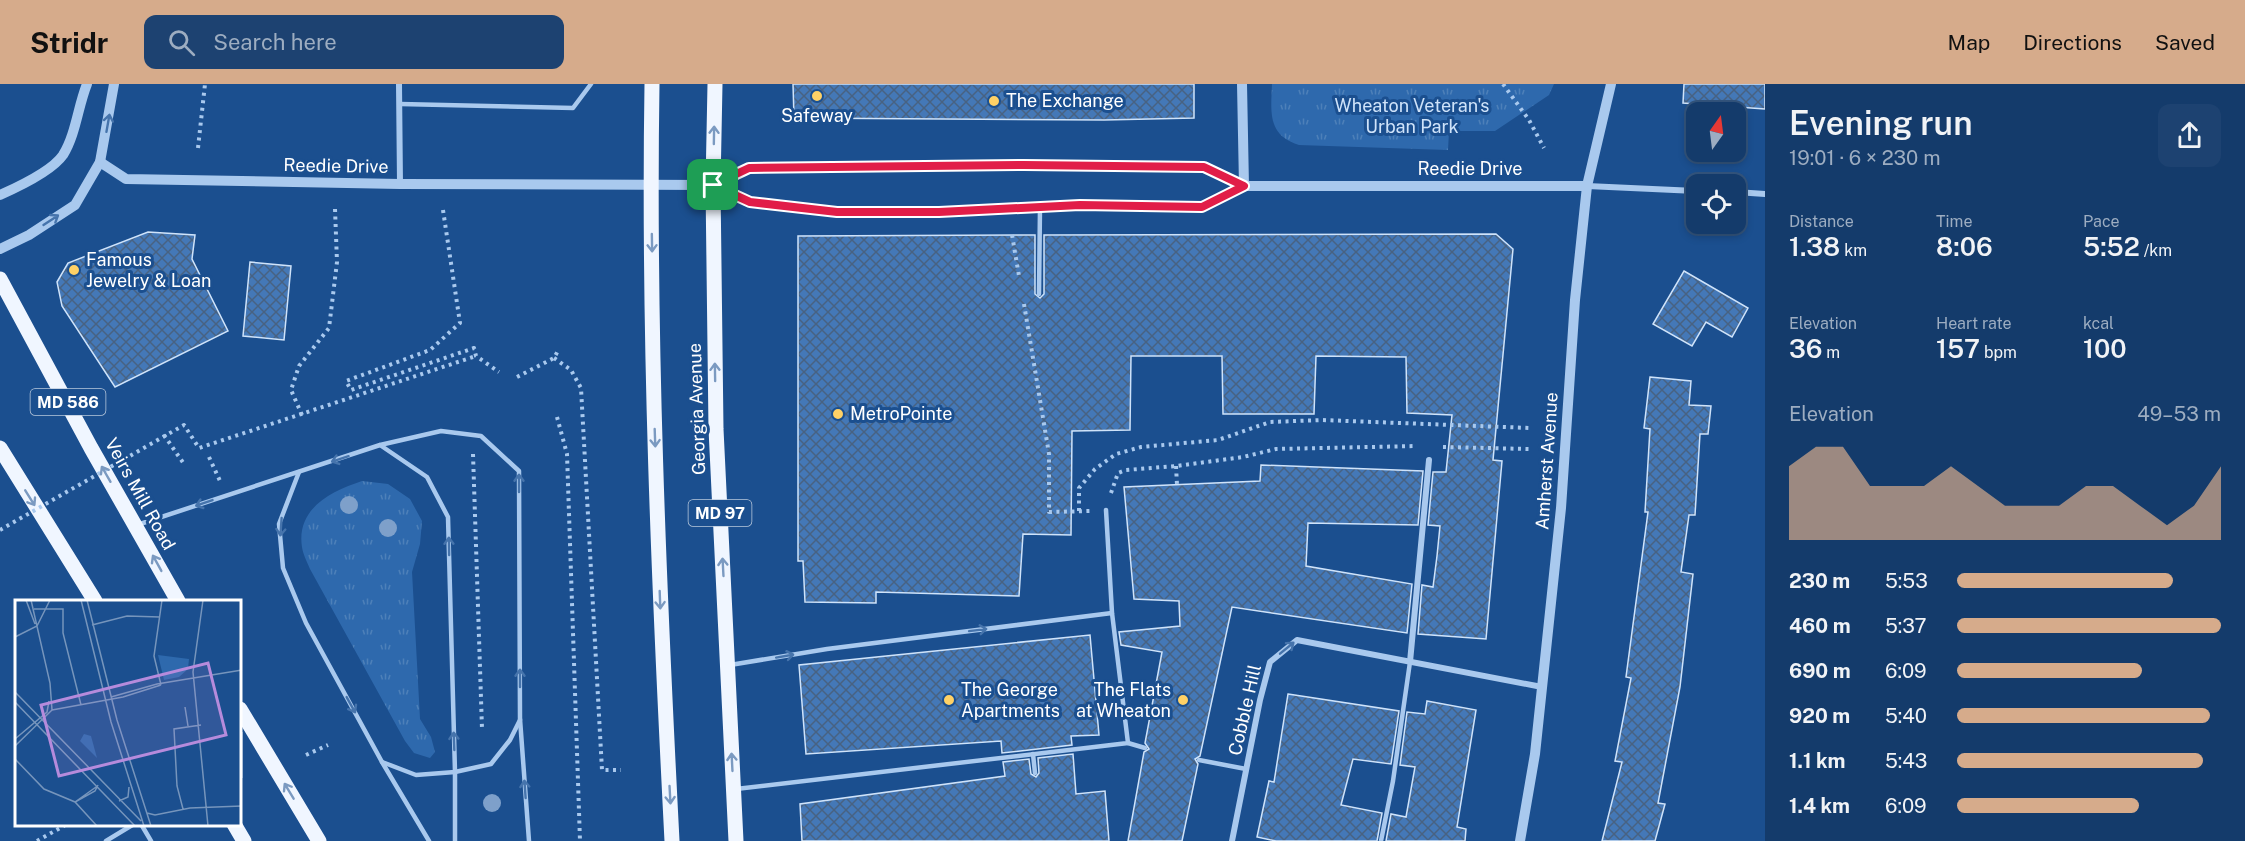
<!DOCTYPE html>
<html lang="en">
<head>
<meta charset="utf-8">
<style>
	body { margin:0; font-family:"Public Sans",sans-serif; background:#1d4271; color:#f1f3f6; height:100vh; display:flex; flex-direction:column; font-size:22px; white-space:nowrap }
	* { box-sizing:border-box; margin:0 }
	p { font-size:20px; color:#9dadc1 }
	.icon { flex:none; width:33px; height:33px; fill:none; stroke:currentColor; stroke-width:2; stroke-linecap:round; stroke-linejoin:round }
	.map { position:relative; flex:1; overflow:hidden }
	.details { display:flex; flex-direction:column; background:#143b6b; width:480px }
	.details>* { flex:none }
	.needle { width:39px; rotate:14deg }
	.fabs { position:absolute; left:1686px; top:18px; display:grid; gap:12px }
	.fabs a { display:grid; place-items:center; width:60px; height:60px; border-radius:12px; background:#143b6b; box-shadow:0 3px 9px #0003,0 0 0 2px #33557e; font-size:30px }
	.pin { position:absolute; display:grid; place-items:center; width:51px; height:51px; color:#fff; margin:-26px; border-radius:12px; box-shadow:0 3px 9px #0006 }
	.round { display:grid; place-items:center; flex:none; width:63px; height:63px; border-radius:12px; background:#1d4271 }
	.headline { display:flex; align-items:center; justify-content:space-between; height:102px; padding:0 24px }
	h1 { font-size:33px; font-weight:600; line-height:45px }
	.metrics { display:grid; grid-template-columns:repeat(3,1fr); gap:9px; height:102px; padding:6px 24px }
	.metrics div { display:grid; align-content:center }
	.metrics b { font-size:26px; font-weight:600 }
	.metrics small { font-size:16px; font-weight:400 }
	.metrics p { font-size:16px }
	.chart { height:168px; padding:12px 24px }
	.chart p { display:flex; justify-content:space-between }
	.chart svg { width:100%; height:108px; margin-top:6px; fill:#d6ab8b; opacity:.7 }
	ul { padding:0 24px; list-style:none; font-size:20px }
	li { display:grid; grid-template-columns:96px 72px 1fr; align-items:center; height:45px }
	li i { height:15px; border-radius:8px; background:#d6ab8b }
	header { display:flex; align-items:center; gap:36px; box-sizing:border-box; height:84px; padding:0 30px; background:#d6ab8b; color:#111 }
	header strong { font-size:28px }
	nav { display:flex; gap:33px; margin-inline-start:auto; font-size:21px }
	.search { width:420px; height:54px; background:#1d4271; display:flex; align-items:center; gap:15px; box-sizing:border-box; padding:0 21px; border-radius:12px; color:#9dadc1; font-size:22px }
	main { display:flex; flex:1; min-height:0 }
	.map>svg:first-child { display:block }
	.grass { fill:url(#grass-tufts) }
	.building { fill:url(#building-cross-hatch); stroke:#cfe3fa; stroke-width:1.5 }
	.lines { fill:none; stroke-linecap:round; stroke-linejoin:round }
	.path { stroke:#a9c9ee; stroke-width:4; stroke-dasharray:3 4.5; stroke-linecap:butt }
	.service { stroke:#a9c9ee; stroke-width:4.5 }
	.minor { stroke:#a9c9ee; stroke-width:6 }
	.tertiary { stroke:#a9c9ee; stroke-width:10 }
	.primary { stroke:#f0f6ff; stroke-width:15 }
	.path-bridge { stroke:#a9c9ee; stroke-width:4; stroke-dasharray:3 4.5; stroke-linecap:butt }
	.tree { fill:#7ea0ca }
	.oneway { stroke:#4674ac }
	.oneway2 { stroke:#7b9ac1 }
	.route-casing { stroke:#fff; stroke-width:12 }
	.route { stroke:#e11d48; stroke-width:8 }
	.poi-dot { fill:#ffd166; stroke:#1b4f8f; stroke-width:2 }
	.labels { text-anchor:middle; stroke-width:6; stroke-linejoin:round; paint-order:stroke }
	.shield { fill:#1b4f8f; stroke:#bbcadd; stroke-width:1.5 }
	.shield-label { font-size:16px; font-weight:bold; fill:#fff }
	.poi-label { font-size:18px; fill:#fff; stroke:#1b4f8f; text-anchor:start }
	.park-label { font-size:18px; fill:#cfe3fa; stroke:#1b4f8f }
	.street-label { font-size:18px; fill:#fff; stroke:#1b4f8f }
	.inset-road { fill:none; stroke:#7695bc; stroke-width:1.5 }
	.view { fill:#b68bdc; fill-opacity:0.15; stroke:#b68bdc; stroke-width:3 }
	.inset-edge { fill:none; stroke:#fff; stroke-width:3 }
</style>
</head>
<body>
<header>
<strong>Stridr</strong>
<div class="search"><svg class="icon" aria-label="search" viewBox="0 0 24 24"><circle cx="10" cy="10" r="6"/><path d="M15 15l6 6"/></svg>Search here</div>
<nav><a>Map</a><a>Directions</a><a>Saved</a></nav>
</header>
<main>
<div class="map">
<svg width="1765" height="757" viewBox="0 0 1765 757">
	<defs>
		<pattern id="grass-tufts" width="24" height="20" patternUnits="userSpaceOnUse" patternTransform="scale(1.5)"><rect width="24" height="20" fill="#2e69ad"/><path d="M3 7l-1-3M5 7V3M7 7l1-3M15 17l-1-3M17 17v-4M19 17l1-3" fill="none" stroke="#4d80b9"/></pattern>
		<pattern id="building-cross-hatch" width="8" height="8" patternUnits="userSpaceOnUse" patternTransform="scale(1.5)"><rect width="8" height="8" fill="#4478b7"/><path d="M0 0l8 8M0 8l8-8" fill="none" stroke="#486282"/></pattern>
	</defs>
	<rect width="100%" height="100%" fill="#1b4f8f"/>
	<g class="grass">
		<path d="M 1272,0 L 1554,0 L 1549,11 L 1495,47 L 1449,47 L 1448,66 L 1299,61 C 1267,51 1271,28 1272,0 Z"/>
		<path d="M 362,397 L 388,400 L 410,415 L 422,437 L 420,460 L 412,488 L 420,635 L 431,653 L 435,668 L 430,674 L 414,669 L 405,657 L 310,485 C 307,478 303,470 302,463 C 296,424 332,407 362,397 Z"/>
	</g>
	<g class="building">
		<path d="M 793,0 L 1194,0 L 1194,34 L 1104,36 L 794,34 Z"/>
		<path d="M 1684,0 L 1765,0 L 1765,25 L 1683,19 Z"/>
		<path d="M 148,148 L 195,151 L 192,175 L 228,247 L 115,303 L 62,222 L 57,198 L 68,179 Z"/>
		<path d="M 1496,150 L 1513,165 L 1493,376 L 1502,377 L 1486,555 L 1418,550 L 1422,501 L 1433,503 L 1437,472 L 1440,442 L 1428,441 L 1433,388 L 1446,388 L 1452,331 L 1407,329 L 1406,273 L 1316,272 L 1314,330 L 1223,330 L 1222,272 L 1131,272 L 1130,346 L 1072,347 L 1071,451 L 1023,450 L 1019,512 L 876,508 L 876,519 L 805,518 L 803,477 L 798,477 L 798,152 L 1035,151 L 1035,210 L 1040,214 L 1044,210 L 1044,151 Z"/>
		<path d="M 250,178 L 291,182 L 284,256 L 243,252 Z"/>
		<path d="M 1684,187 L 1748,224 L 1732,253 L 1706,238 L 1692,262 L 1653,240 Z"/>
		<path d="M 1650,293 L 1691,297 L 1689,321 L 1711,322 L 1708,350 L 1700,350 L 1695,431 L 1689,431 L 1681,488 L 1693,490 L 1680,603 L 1658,719 L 1665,720 L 1655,757 L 1602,757 L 1622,678 L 1615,677 L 1631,594 L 1626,593 L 1648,428 L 1645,428 L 1650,345 L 1644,344 Z"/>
		<path d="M 1261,381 L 1423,387 L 1418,441 L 1308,439 L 1306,482 L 1412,500 L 1407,549 L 1232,523 L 1200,672 L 1195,675 L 1198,680 L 1182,757 L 1128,757 L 1144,668 L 1149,665 L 1145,659 L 1162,568 L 1121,561 L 1119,548 L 1180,542 L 1179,517 L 1134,515 L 1124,403 L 1260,397 Z"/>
		<path d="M 1090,551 L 1099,651 L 1071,652 L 1072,661 L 1002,669 L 1001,657 L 806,670 L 799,581 Z"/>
		<path d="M 1288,610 L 1399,627 L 1391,680 L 1353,675 L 1341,721 L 1382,729 L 1377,757 L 1276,757 L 1257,753 L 1269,697 L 1274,698 Z"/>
		<path d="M 1427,617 L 1476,626 L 1457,743 L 1466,745 L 1465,757 L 1386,757 L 1391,730 L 1406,733 L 1415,683 L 1400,681 L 1407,628 L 1425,630 Z"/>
		<path d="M 1073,670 L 1076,710 L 1105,707 L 1109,757 L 802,757 L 800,720 L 1005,692 L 1003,678 L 1029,675 L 1031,690 L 1036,693 L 1039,689 L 1038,674 Z"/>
	</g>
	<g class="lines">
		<g class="path">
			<path d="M 1503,0 L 1529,36 L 1544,64"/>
			<path d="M 198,64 L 205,0"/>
			<path d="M 443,126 L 460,239 L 430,266 L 346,297 L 351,306 L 474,264 L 476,272 L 499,288"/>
			<path d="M 1012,151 L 1019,192"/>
			<path d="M 1024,220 L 1049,370 L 1049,428 L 1090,427"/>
			<path d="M 554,274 L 571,286 L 581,304 L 602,686 L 621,686"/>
			<path d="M 517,293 L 554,274 L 559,265"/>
			<path d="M 302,331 L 291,306 L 299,282 L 329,244 L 337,178 L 335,125"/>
			<path d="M 557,333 L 567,370 L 580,757"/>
			<path d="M 164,351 L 184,380"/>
			<path d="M 1443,363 L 1529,365"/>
			<path d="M 473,370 L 482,645"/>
			<path d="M 209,373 L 220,397"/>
			<path d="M 1176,382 L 1177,401"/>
			<path d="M 1111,409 L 1118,389 L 1126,386 L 1176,382 L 1243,373 L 1276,365 L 1417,362"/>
			<path d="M 1079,427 L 1079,404 L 1095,385 L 1116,370 L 1141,363 L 1218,356 L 1270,338 L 1322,336 L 1530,344"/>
			<path d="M 306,671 L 328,661"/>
			<path d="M 37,757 L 67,740"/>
		</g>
		<g class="service">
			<path d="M 400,20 L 573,24 L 591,0"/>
			<path d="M 1039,210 L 1040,123"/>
			<path d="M 380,361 L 427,393 L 448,433 L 455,688 L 455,757"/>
			<path d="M 299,388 L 279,440 L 283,484 L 306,539 L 382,678 L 429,757"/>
			<path d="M 137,441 L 380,361 L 441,347 L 481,352 L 519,387 L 520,635 L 529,757"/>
			<path d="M 730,581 L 827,565 L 1112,529"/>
			<path d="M 1128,659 L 1145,664"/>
			<path d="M 1033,670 L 1035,689"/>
			<path d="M 1199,676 L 1246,685"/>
			<path d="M 382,678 L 416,691 L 455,688 L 491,680 L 510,656 L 520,636"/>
			<path d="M 736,705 L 1128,659 L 1112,529 L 1106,426"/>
			<path d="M 141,740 L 151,757"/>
			<path d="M 106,757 L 134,740"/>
			<path d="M 1381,757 L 1393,697 L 1410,578"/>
		</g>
		<g class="minor">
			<path d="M 399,0 L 400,100"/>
			<path d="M 1587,102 L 1696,107"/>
			<path d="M 1736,108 L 1765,110"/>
			<path d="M 1410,578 L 1429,376"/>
			<path d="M 1232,757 L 1260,616 L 1270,578 L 1297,556 L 1542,603"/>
		</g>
		<g class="tertiary">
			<path d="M 1242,0 L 1244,102"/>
			<path d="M 100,78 L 126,95 L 400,100 L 713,101 L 751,118 L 837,128 L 939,128 L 1080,121 L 1202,123 L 1244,102"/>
			<path d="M 713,101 L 749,84 L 1025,81 L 1205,83 L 1244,102 L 1587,102"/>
			<path d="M 0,111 C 18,103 52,87 63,71 C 76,50 78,22 87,0"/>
			<path d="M 0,165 L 29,151 L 75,121 L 100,78 L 114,0"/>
			<path d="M 1520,757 L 1535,670 L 1561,424 L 1575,216 L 1587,102 L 1611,0"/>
		</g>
		<g class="primary">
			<path d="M 652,0 C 648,252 659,505 672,757"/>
			<path d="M 715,0 L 713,101 L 716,345 L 736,757"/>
			<path d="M 0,195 L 91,364 L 178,517"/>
			<path d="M 0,364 L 95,517"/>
			<path d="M 240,625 L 319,757"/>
			<path d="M 234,740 L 244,757"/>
		</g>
		<path class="path-bridge" d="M 0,446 L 184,341 L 199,364 L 476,272"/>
	</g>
	<g class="tree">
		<circle cx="349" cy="421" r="9"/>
		<circle cx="388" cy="444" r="9"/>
		<circle cx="492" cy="719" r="9"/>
	</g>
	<defs><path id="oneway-shaft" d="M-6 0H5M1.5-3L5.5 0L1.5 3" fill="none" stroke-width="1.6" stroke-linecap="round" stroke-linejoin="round" transform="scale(1.5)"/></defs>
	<g class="oneway">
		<use href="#oneway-shaft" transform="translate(108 39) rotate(-80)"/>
		<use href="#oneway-shaft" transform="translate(51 136) rotate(-33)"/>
		<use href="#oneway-shaft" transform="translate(340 375) rotate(162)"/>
		<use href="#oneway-shaft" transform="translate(519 399) rotate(-90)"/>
		<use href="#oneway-shaft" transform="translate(204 419) rotate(161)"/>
		<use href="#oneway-shaft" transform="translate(281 443) rotate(94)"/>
		<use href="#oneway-shaft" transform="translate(449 462) rotate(-91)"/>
		<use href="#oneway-shaft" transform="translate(978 546) rotate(-7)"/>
		<use href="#oneway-shaft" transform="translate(1287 564) rotate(-39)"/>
		<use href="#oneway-shaft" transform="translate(785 572) rotate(-10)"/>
		<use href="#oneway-shaft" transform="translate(520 594) rotate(-90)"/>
		<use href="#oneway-shaft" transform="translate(351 621) rotate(61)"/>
		<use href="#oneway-shaft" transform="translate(454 657) rotate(-92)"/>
		<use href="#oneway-shaft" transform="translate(525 705) rotate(-94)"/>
	</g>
	<g class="oneway2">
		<use href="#oneway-shaft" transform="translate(714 51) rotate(-89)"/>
		<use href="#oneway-shaft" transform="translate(652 159) rotate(89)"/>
		<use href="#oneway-shaft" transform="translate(715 288) rotate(-91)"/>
		<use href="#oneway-shaft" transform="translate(655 354) rotate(88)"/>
		<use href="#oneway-shaft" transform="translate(106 390) rotate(-120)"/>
		<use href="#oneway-shaft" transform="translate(30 414) rotate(58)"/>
		<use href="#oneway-shaft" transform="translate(157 479) rotate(-119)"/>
		<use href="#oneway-shaft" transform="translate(723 483) rotate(-93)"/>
		<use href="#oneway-shaft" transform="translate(660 516) rotate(88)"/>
		<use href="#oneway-shaft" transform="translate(732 678) rotate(-93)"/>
		<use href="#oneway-shaft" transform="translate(289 707) rotate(-121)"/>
		<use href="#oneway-shaft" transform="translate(670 711) rotate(87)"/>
	</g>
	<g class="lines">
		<g class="route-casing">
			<path id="route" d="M 1024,81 L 1204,83 L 1244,102 L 1202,123 L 1080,121 L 939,128 L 837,128 L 750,118 L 713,101 L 749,84 Z"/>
		</g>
		<use href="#route" class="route"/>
	</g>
	<g class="poi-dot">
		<circle cx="817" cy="12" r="6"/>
		<circle cx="994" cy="17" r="6"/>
		<circle cx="74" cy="186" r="6"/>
		<circle cx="838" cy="330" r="6"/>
		<circle cx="949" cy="616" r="6"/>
		<circle cx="1183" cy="616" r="6"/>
	</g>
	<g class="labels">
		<g class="shield">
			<rect x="30.5" y="305" width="75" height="26" rx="4.5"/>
			<rect x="688.5" y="416" width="63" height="26" rx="4.5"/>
		</g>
		<g class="shield-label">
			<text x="68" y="324">MD 586</text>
			<text x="720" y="435">MD 97</text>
		</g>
		<g class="poi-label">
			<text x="1006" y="23">The Exchange</text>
			<text x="817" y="38" text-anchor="middle">Safeway</text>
			<text x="86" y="182">Famous<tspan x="86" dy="21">Jewelry &amp; Loan</tspan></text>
			<text x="850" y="336">MetroPointe</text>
			<text x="961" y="612">The George<tspan x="961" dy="21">Apartments</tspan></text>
			<text x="1171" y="612" text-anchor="end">The Flats<tspan x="1171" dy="21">at Wheaton</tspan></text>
		</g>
		<g class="park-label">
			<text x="1412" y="28">Wheaton Veteran's<tspan x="1412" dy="21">Urban Park</tspan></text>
		</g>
		<g class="street-label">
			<text transform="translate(336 82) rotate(1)" y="6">Reedie Drive</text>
			<text x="1470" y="91">Reedie Drive</text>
			<text transform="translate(697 325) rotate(-92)" y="6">Georgia Avenue</text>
			<text transform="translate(1547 377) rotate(-86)" y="6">Amherst Avenue</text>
			<text transform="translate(140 410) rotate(61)" y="6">Veirs Mill Road</text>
			<text transform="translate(1245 626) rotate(-77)" y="6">Cobble Hill</text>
		</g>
	</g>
	<g transform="translate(15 516)">
		<rect width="226" height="226" fill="#1b4f8f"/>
		<path d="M 143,55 L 174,59 L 173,69 L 164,77 L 149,80 ZM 69,134 L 76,136 L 82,158 L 65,141 Z" fill="#2e69ad"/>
		<path class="inset-road" d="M 11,0 L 20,24M 16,0 L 35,83 L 37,110M 66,0 L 96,122 L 129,226M 72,0 L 102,120 L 136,226M 188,0 L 178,72 L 193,226M 19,9 L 48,9 L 48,33 L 66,105M 77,25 L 112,16 L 145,17M 0,37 L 22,26 L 35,0M 146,85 L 139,56 L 147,0M 0,92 L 126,221M 96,97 L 142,84 L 227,70M 0,102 L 120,226M 170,107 L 173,126M 37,110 L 108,97 L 146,85M 227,132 L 227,178M 0,139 L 32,112 L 34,101M 0,146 L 37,110M 0,159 L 29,189 L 60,202 L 82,226M 104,201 L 113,197 L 114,187M 60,202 L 80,191 L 83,185M 60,202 L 81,187M 168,209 L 162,186 L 159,129 L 186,125M 132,213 L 140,215 L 175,208 L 227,206"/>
		<path class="view" d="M 193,63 L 211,135 L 44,176 L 26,105 Z"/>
		<rect width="226" height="226" class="inset-edge"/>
	</g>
</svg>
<div class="fabs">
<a><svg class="needle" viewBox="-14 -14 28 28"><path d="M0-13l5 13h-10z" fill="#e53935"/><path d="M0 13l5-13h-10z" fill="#9dadc1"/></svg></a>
<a><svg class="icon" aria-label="locate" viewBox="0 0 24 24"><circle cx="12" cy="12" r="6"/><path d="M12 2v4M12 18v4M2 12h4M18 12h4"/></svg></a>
</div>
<div class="pin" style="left:713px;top:101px;background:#1e9e55"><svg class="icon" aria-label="arrive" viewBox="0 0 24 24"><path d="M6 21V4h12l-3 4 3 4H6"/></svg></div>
</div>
<section class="details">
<div class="headline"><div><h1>Evening run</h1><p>19:01 · 6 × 230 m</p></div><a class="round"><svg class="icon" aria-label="share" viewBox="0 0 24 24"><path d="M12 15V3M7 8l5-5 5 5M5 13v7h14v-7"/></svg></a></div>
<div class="metrics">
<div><p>Distance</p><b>1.38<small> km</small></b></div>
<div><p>Time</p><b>8:06</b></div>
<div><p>Pace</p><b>5:52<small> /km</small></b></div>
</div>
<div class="metrics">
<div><p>Elevation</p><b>36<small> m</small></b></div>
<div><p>Heart rate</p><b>157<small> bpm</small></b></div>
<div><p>kcal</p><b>100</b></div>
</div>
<div class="chart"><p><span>Elevation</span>49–53 m</p>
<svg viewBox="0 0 160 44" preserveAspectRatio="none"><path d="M0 44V14L10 6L20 6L30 22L40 22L50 22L60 14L70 22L80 30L90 30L100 30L110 22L120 22L130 30L140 38L150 30L160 14V44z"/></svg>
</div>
<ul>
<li><b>230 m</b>5:53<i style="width:82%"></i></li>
<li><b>460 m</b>5:37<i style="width:100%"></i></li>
<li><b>690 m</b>6:09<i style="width:70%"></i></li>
<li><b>920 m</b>5:40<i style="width:96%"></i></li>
<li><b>1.1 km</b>5:43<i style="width:93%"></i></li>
<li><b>1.4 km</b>6:09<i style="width:69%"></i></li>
</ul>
</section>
</main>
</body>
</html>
